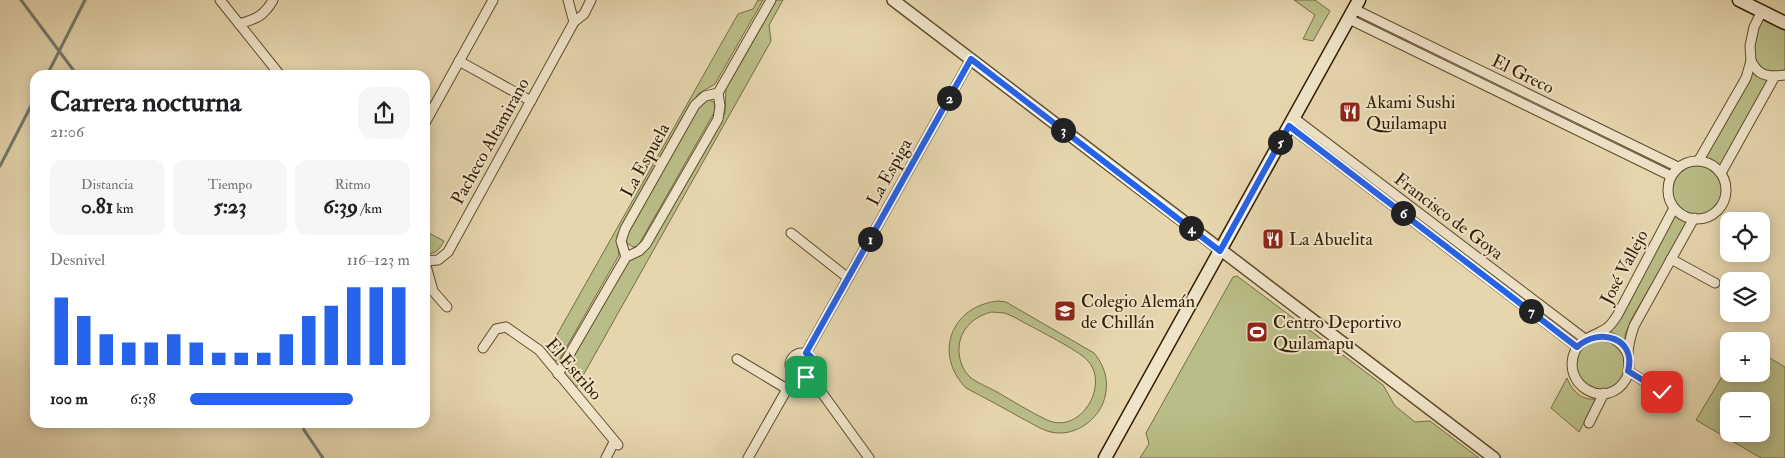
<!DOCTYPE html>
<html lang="es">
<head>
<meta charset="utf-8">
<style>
	body { margin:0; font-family:"IM FELL Double Pica",serif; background:#f6f6f6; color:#202124; height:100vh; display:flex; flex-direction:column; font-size:19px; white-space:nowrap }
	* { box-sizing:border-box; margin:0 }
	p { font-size:16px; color:#757577 }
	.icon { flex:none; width:28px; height:28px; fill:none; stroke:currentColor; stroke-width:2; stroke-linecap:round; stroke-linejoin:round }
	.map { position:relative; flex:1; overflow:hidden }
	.sheet { position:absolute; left:30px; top:70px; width:400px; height:358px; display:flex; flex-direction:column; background:#fff; border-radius:15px; box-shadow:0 2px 12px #0003 }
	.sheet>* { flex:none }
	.fabs { position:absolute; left:1720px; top:212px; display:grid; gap:10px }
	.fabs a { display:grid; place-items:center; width:50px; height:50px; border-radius:10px; background:#fff; box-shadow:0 2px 12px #0003; font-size:25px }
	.pin { position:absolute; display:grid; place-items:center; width:42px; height:42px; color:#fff; margin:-21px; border-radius:10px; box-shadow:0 2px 8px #0006 }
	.km { position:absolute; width:25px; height:25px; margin:-12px; border-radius:50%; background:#222; color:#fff; font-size:14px; line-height:25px; text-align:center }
	.round { display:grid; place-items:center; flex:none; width:52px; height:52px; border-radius:15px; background:#f6f6f6 }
	.summary { display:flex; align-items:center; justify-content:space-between; height:85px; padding:0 20px }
	h1 { font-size:28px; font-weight:700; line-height:38px }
	.figures { display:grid; grid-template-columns:repeat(3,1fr); gap:8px; height:85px; padding:5px 20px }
	.figures div { display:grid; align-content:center; border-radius:12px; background:#f6f6f6; text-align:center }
	.figures b { font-size:21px; font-weight:700 }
	.figures small { font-size:14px; font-weight:400 }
	.figures p { font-size:14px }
	.chart { height:140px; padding:10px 20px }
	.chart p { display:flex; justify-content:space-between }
	.chart svg { width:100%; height:90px; margin-top:5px; stroke:#2563eb; stroke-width:6 }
	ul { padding:0 20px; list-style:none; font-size:16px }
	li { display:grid; grid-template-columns:80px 60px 1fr; align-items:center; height:38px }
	li i { height:12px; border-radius:6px; background:#2563eb }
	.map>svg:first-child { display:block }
	.green { fill:#b9bd87; stroke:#766e44; fill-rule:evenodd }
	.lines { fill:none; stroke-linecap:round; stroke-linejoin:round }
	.stream { stroke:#72796d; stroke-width:3 }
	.minor-casing { stroke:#5f4c2c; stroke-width:11 }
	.tertiary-casing { stroke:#5f4c2c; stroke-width:14 }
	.secondary-casing { stroke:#321e00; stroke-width:15 }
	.minor { stroke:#efe4ca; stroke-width:9 }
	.tertiary { stroke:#efe4ca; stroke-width:11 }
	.secondary { stroke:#efe4ca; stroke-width:12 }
	.route-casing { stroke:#fff; stroke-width:10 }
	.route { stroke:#2563eb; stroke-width:6 }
	.labels { text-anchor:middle; stroke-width:4; stroke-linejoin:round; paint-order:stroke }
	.street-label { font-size:18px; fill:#321e00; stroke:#efe4ca }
	.poi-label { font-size:18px; fill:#321e00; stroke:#efe4ca; text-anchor:start }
</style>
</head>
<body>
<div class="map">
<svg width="1785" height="458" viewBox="0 0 1785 458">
	<rect width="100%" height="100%" fill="#e6d6ae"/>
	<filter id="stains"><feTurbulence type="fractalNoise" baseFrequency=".004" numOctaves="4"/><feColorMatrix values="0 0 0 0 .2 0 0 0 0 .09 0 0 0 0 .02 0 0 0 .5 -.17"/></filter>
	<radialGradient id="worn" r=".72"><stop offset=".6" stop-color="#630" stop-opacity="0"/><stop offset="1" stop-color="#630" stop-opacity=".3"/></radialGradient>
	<g class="green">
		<path d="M 758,0 L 763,0 L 715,84 L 698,94 L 617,236 L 619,255 L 558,362 L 546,354 L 738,14 L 753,9 Z"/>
		<path d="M 776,0 L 783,0 L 769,25 L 771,41 L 576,388 L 564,374 L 628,261 L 648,249 L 725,113 L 726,88 Z"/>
		<path d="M 1294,0 L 1315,0 L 1330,11 L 1313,41 L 1303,39 L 1315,15 Z"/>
		<path d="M 1764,14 L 1785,24 L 1785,73 L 1766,73 L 1753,60 L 1756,28 Z"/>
		<path d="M 1752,68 L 1770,80 L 1721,166 L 1704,156 Z"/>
		<path d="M 708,99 L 715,103 L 715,111 L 638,246 L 633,247 L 627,243 L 626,237 L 702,102 Z"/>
		<circle cx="1697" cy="189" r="26"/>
		<path d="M 1675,210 L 1690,218 L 1632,318 L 1625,335 L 1625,348 L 1600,333 L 1611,326 Z"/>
		<path d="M 425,231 L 444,241 C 439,250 436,254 425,254 Z"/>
		<path d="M 1237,276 L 1383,385 L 1395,406 L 1415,422 L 1430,421 L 1479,458 L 1140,458 L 1149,444 L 1146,433 L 1233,277 Z"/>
		<path d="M 998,301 L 1006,302 L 1094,353 C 1106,367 1110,385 1103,403 C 1095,423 1072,437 1051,432 C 1041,430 1032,423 1023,419 C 1004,408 985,398 966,388 C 933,354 951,306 998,301 ZM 991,312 L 1005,313 L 1016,318 C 1031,327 1079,350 1088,361 C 1110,386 1080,435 1047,420 C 1030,412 1013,401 997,392 C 988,387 977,383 970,377 C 959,367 956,348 962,335 C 968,322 978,316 991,312 Z"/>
		<circle cx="1600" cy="364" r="26"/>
		<path d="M 1761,353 L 1785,367 L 1785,458 L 1761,458 L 1696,420 L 1729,365 L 1729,374 L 1761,374 ZM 1729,401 L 1761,401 L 1761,434 L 1729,434 Z"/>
		<path d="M 1567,378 C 1572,391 1582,401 1597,399 L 1579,432 L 1551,408 Z"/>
	</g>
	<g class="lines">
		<g class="stream">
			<path d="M 21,0 L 77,75"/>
			<path d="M 47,75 L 85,0"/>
			<path d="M 0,166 L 35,98"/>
			<path d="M 302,422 L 304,430 L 323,458"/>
		</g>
		<g class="minor-casing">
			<g id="minor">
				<path d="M 220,0 L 280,75"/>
				<path d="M 568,0 L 574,22"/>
				<path d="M 1354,9 L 1678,167"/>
				<path d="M 1349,19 L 1671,176"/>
				<path d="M 239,24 C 256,19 264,16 273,0"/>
				<path d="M 459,61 L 531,101"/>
				<path d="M 1751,61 C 1757,72 1762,76 1775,76"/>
				<path d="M 1294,118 L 1585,339"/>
				<path d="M 425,123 L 493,0"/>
				<path d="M 1289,126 L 1577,347"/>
				<path d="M 1699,160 L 1746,78 L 1751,61 L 1750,46 L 1754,27 L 1762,11"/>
				<circle cx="1697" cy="190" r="29"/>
				<path d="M 1721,173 L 1775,76 L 1785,75"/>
				<path d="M 1674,208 L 1617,316 C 1614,320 1611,325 1607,328 C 1597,335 1582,338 1576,349 C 1558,385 1607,412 1626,379 C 1631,370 1628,361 1628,352 C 1629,343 1631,335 1634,326 L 1694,218"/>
				<path d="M 791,233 L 848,278"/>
				<path d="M 626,257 L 621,241 L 625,229 L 695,105 L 705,96 L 718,93"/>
				<path d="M 1671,259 L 1715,283"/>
				<path d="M 425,261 L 438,260 L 448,252 L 574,22 L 584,14 L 591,0"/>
				<path d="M 425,262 L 433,291 L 447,307"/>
				<path d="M 1595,336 C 1611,335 1620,340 1628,354"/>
				<path d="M 483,348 L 496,329 L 506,327 L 539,350 L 618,445"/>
				<circle cx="802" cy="365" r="12"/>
				<path d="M 806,353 L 971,59"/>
				<path d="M 737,359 L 787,389"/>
				<path d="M 1628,371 L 1662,392"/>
				<path d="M 558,374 L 626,257 L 639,251 L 646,244 L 718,119 L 720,106 L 718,93 L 771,0"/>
				<path d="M 809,375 L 869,458"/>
				<path d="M 1589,423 L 1604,393"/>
				<path d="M 606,458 L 614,442"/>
				<path d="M 748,458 L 795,375"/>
			</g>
		</g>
		<g class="tertiary-casing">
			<path id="tertiary" d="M 893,0 L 1494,458"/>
		</g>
		<g class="secondary-casing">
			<g id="secondary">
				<path d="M 1739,0 L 1785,23"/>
				<path d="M 1105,458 L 1359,0"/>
			</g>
		</g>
		<use href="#minor" class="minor"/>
		<use href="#tertiary" class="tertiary"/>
		<use href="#secondary" class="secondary"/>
	</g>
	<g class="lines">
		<g class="route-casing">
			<path id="route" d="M 806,377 C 817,370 817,359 806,353 L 971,59 L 1220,251 L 1289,126 L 1577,347 C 1600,326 1637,339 1628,371 L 1662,392"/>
		</g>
		<use href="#route" class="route"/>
	</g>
	<defs>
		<g id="restaurant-square" transform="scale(1.125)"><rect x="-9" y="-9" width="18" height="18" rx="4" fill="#8f2418" stroke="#efe4ca"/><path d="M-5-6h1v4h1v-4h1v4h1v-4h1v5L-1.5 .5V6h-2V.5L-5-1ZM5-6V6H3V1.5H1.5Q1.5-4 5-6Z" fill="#fff"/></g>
		<g id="school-square" transform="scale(1.125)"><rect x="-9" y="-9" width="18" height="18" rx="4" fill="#8f2418" stroke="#efe4ca"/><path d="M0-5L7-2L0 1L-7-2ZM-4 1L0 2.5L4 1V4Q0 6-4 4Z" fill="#fff"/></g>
		<g id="stadium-square" transform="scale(1.125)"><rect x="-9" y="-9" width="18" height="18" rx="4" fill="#8f2418" stroke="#efe4ca"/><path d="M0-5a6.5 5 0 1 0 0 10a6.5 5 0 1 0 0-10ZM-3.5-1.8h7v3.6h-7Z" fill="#fff"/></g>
	</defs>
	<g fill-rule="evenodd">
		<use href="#restaurant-square" x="1350" y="112"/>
		<use href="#restaurant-square" x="1273" y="239"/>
		<use href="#school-square" x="1065" y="311"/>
		<use href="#stadium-square" x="1257" y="332"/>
	</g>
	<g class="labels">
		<g class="street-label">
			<text transform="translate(1523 74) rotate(26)" y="6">El Greco</text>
			<text transform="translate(490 141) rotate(-61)" y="6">Pacheco Altamirano</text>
			<text transform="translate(645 160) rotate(-61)" y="6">La Espuela</text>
			<text transform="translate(889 172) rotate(-61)" y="6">La Espiga</text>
			<text transform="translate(1449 216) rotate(37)" y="6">Francisco de Goya</text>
			<text transform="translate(1624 267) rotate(-62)" y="6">José Vallejo</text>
			<text transform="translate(574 369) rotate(49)" y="6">El Estribo</text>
		</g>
		<g class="poi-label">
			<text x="1366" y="108">Akami Sushi<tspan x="1366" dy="21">Quilamapu</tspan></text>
			<text x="1289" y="245">La Abuelita</text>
			<text x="1081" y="307">Colegio Alemán<tspan x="1081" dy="21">de Chillán</tspan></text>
			<text x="1273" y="328">Centro Deportivo<tspan x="1273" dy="21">Quilamapu</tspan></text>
		</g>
	</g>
	<rect width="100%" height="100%" filter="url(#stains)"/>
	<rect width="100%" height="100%" fill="url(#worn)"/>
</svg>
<div class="fabs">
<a><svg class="icon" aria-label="locate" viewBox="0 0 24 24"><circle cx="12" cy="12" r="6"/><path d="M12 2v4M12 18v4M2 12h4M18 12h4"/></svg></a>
<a><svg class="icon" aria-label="layers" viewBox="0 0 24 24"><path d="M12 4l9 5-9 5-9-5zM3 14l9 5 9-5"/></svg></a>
<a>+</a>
<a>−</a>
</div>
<div class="pin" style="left:806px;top:377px;background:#1e9e55"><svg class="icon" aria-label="arrive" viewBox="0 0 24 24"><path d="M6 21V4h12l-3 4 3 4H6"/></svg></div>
<div class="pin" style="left:1662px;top:392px;background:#d93025"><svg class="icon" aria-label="check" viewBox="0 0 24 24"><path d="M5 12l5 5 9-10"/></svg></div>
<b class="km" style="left:870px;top:239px">1</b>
<b class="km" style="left:949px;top:98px">2</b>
<b class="km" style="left:1063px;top:130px">3</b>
<b class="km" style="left:1191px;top:228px">4</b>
<b class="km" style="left:1280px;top:142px">5</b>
<b class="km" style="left:1403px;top:213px">6</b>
<b class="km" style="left:1531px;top:311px">7</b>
<section class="sheet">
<div class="summary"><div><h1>Carrera nocturna</h1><p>21:06</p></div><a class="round"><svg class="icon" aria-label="share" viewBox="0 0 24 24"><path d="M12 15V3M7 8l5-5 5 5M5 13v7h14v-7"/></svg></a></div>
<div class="figures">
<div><p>Distancia</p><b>0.81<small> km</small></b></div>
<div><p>Tiempo</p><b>5:23</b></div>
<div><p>Ritmo</p><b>6:39<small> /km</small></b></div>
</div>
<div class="chart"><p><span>Desnivel</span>116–123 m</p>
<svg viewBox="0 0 160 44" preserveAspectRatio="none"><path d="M5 44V11M15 44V20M25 44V29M35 44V33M45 44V33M55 44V29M65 44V33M75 44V38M85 44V38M95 44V38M105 44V29M115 44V20M125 44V15M135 44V6M145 44V6M155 44V6"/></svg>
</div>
<ul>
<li><b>100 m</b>6:38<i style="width:74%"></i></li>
</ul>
</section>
</div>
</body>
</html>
